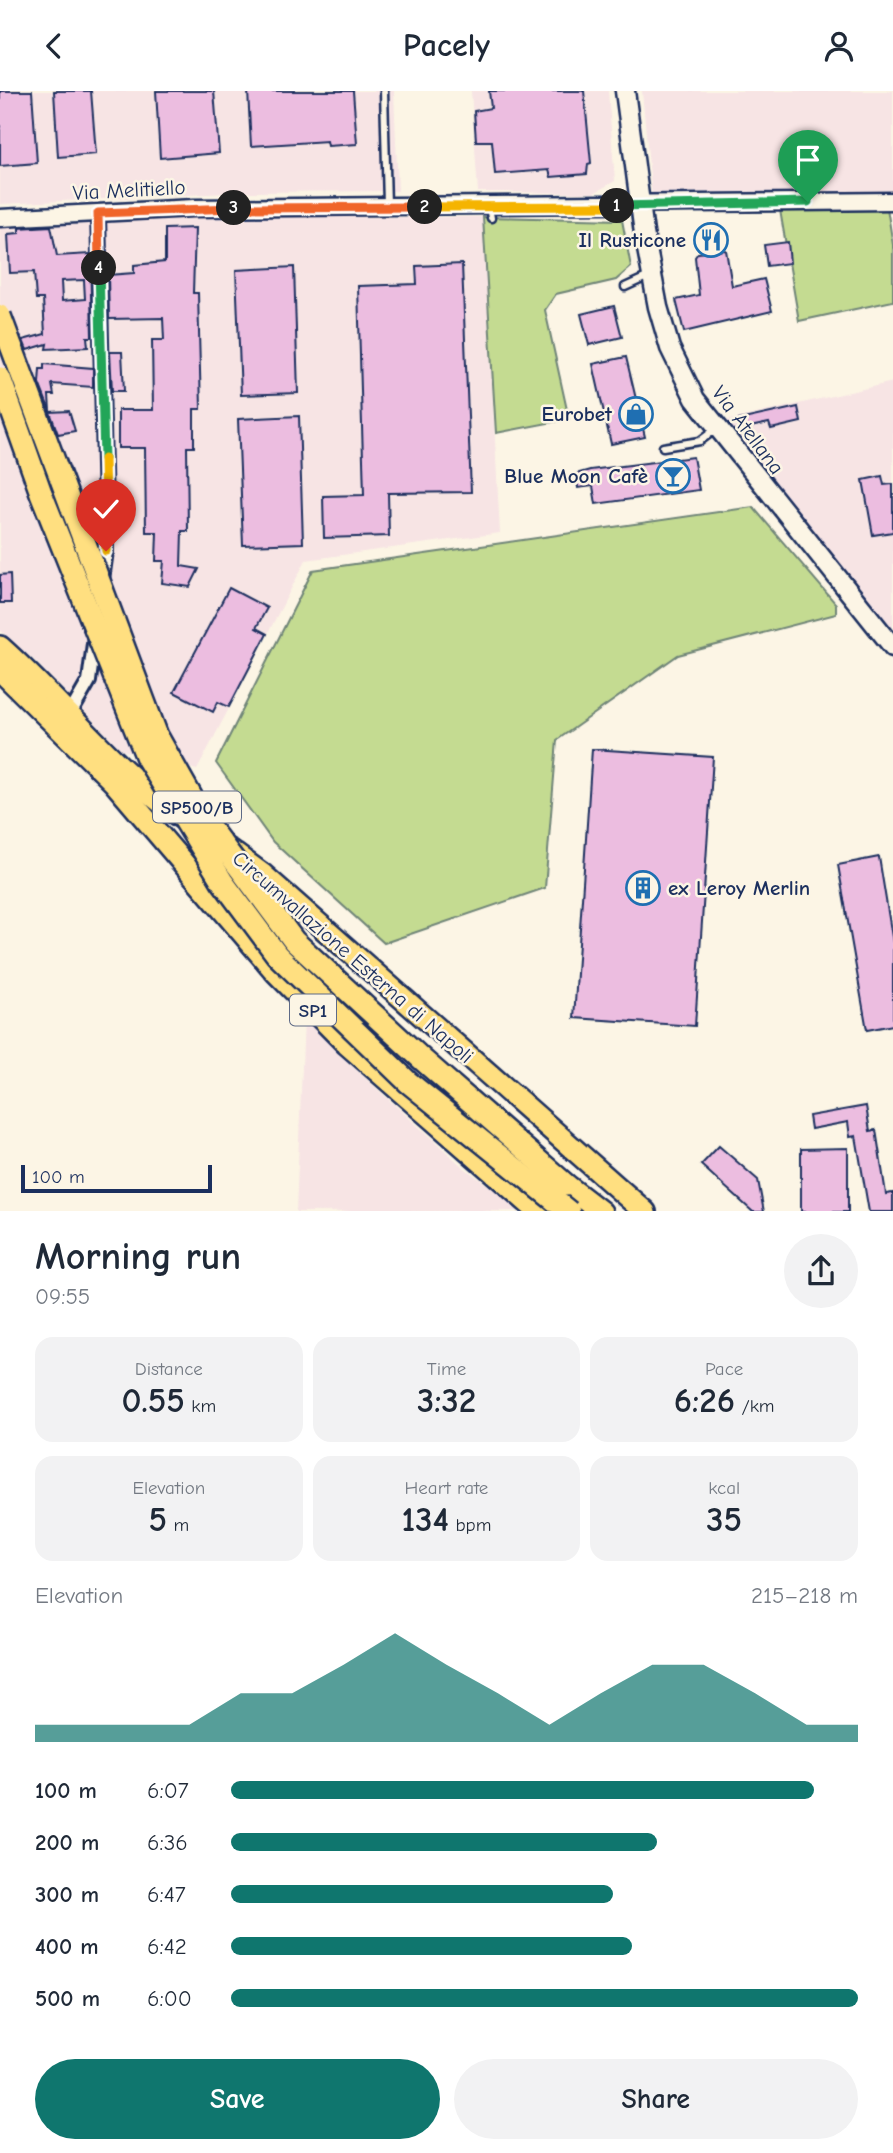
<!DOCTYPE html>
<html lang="en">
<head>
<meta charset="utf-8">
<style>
	body { margin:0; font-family:"Comic Neue",sans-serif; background:#f2f2f3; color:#1f2937; height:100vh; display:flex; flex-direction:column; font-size:26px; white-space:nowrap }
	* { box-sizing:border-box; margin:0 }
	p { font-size:23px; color:#747a83 }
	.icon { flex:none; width:38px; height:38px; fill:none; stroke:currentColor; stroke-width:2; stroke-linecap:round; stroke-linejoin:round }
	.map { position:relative; height:1120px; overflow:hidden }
	.panel { display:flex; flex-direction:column; background:#fff; flex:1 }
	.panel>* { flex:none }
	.scale { position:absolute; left:21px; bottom:18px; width:191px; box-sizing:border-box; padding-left:7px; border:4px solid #1b2f5e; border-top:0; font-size:19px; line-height:24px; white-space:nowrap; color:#1b2f5e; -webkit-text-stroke:5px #fcf5e5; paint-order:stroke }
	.pin { position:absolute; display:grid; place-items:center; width:60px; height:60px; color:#fff; margin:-72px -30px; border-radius:50% 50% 50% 0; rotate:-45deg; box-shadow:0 0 7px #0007 }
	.pin .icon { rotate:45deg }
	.km { position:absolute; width:35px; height:35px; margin:-18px; border-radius:50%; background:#222; color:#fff; font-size:19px; line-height:35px; text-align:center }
	.round { display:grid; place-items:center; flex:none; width:74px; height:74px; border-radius:37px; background:#f2f2f3 }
	.head { display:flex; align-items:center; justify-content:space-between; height:119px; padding:0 35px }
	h1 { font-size:38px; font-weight:600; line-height:52px }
	.figures { display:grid; grid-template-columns:repeat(3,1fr); gap:10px; height:119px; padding:7px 35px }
	.figures div { display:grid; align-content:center; border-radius:18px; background:#f2f2f3; text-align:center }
	.figures b { font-size:35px; font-weight:600 }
	.figures small { font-size:19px; font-weight:400 }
	.figures p { font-size:19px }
	.chart { height:196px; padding:14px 35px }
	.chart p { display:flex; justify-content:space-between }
	.chart svg { width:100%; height:126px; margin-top:7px; fill:#0f766e; opacity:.7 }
	.button { display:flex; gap:14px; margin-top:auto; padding:14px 35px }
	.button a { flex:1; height:80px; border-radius:42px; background:#0f766e; color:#fff; font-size:28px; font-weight:600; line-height:80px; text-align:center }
	.button a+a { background:#f2f2f3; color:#1f2937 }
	ul { padding:0 35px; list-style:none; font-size:23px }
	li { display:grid; grid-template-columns:112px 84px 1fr; align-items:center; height:52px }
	li i { height:18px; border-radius:9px; background:#0f766e }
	header { display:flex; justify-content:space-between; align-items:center; height:91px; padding:0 35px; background:#fff; font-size:32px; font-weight:600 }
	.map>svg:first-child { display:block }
	.built { fill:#f7e4e4 }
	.green { fill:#c4db91; stroke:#708578; stroke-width:2 }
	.building { fill:#ecbde0; stroke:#1b2f5e; stroke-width:2; fill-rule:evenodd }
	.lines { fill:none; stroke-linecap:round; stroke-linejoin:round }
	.service-casing { stroke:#1b2f5e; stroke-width:11 }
	.minor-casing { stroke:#1b2f5e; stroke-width:18 }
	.tertiary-casing { stroke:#1b2f5e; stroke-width:21 }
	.secondary-casing { stroke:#1b2f5e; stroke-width:23 }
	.trunk-casing { stroke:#1b2f5e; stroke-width:26 }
	.service { stroke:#fcf5e5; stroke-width:6 }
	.minor { stroke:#fcf5e5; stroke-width:12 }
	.tertiary { stroke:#fcf5e5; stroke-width:16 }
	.secondary { stroke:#fcf5e5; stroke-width:18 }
	.trunk { stroke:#ffdf80; stroke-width:21 }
	.trunk-bridge-casing { stroke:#1b2f5e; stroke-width:26; stroke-linecap:butt }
	.trunk-bridge { stroke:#ffdf80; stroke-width:21 }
	.split-1-casing { stroke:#fff; stroke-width:14 }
	.split-2-casing { stroke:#fff; stroke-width:14 }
	.split-3-casing { stroke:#fff; stroke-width:14 }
	.split-4-casing { stroke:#fff; stroke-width:14 }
	.split-5-casing { stroke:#fff; stroke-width:14 }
	.split-6-casing { stroke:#fff; stroke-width:14 }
	.split-1 { stroke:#22a559; stroke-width:9 }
	.split-2 { stroke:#f5b400; stroke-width:9 }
	.split-3 { stroke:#f0652b; stroke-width:9 }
	.split-4 { stroke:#f0652b; stroke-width:9 }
	.split-5 { stroke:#22a559; stroke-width:9 }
	.split-6 { stroke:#f5b400; stroke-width:9 }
	.labels { text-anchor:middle; stroke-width:5; stroke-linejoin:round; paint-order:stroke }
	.shield { fill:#fcf5e5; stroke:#5e6a86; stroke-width:2 }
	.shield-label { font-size:19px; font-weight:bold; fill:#1b2f5e }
	.street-label { font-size:21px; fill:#1b2f5e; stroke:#fcf5e5 }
	.poi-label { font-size:21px; font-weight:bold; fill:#1b2f5e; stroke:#fcf5e5; text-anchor:end }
</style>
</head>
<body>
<header><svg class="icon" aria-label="back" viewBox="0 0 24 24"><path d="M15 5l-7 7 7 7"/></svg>Pacely<svg class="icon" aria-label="person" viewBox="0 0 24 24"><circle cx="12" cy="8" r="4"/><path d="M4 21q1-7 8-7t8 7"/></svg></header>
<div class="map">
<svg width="893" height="1121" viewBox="0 0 893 1121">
	<rect width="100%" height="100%" fill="#fcf5e5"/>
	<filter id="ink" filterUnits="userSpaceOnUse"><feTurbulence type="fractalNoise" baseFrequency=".0143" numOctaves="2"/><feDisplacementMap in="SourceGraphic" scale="14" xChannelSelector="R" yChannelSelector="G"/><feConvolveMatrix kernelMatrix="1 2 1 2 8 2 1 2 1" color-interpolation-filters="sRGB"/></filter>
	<g filter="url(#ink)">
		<g class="built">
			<path d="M 0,0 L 394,0 L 398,100 L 248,101 L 0,113 Z"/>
			<path d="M 471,0 L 608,0 L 615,90 L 594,102 L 478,101 Z"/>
			<path d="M 642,0 L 893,0 L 893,103 L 652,107 Z"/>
			<path d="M 201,126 L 483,126 L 500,442 L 306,469 L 197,679 L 122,659 L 34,569 L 0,539 L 0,136 Z"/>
			<path d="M 893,291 L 893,544 L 721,331 Z"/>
			<path d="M 304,927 L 342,966 L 463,1076 L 523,1120 L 296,1121 Z"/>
		</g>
		<g class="green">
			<path d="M 887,117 L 893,154 L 893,210 L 799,230 L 780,119 Z"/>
			<path d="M 483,126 L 622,129 L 631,176 L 616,189 L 556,203 L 545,219 L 569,328 L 496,342 Z"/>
			<path d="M 753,416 L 836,513 L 836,523 L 678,564 L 557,649 L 545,797 L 384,852 L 273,751 L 216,672 L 313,479 Z"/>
		</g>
		<g class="building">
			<path d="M 0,0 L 32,0 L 37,72 L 0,75 Z"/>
			<path d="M 54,0 L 91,0 L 96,63 L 58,66 Z"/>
			<path d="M 156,0 L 214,0 L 219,62 L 160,67 Z"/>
			<path d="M 248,0 L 353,0 L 357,53 L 328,55 L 327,50 L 251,55 Z"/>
			<path d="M 489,0 L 584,0 L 591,72 L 588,73 L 587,83 L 551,86 L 549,79 L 495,83 L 492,50 L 476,50 L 474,20 L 491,17 Z"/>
			<path d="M 51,135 L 57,165 L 90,163 L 92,246 L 87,246 L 88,256 L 46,258 L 47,253 L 27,259 L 23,249 L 45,243 L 43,208 L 36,208 L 34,181 L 10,182 L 8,143 L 19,142 L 19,137 ZM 84,189 L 85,208 L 62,210 L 61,190 Z"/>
			<path d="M 195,137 L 193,202 L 198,202 L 201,318 L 194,318 L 194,356 L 187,356 L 188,440 L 182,440 L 181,475 L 199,478 L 190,496 L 162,492 L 164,470 L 156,470 L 157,441 L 146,441 L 145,357 L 118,357 L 118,319 L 153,319 L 152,249 L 164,249 L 163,227 L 109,228 L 108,184 L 134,182 L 134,174 L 165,171 L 165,138 Z"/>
			<path d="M 788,151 L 790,172 L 767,175 L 764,154 Z"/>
			<path d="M 726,159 L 732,195 L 764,188 L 772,220 L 684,241 L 676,209 L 699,204 L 695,166 L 698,162 Z"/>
			<path d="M 462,173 L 471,401 L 388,402 L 389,445 L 324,447 L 323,405 L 364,404 L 358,195 L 417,193 L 416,175 Z"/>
			<path d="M 294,176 L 298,302 L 241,304 L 236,179 Z"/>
			<path d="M 614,215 L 622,246 L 589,254 L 581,223 Z"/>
			<path d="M 110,261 L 122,261 L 124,300 L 112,300 Z"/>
			<path d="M 626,266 L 645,346 L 611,353 L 593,273 Z"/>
			<path d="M 44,273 L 93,277 L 93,296 L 52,293 L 54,304 L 49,304 L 50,320 L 39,292 L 40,278 L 44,278 Z"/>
			<path d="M 798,316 L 801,331 L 771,338 L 769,332 L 741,338 L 739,329 Z"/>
			<path d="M 69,320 L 75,340 L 58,343 L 50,321 Z"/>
			<path d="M 299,325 L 303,452 L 243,454 L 238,328 Z"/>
			<path d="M 693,366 L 699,399 L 596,413 L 593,395 L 578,397 L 576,383 L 590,379 Z"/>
			<path d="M 882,385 L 884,394 L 893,393 L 893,441 L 873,444 L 863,389 Z"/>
			<path d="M 10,483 L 11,512 L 0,512 L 0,484 Z"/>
			<path d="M 229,497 L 267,517 L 256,537 L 267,543 L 229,616 L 218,611 L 213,621 L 174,601 Z"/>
			<path d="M 592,658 L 713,666 L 695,935 L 574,927 Z"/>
			<path d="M 879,766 L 893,852 L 893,934 L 867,939 L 838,774 Z"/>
			<path d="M 866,1015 L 870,1040 L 876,1039 L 886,1103 L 893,1102 L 893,1121 L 869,1121 L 856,1045 L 850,1046 L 848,1031 L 811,1038 L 809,1025 Z"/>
			<path d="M 719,1055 L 758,1089 L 764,1121 L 753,1121 L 701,1074 Z"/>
			<path d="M 848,1057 L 848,1121 L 801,1121 L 801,1058 Z"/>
		</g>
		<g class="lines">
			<g class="service-casing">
				<g id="service">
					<path d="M 384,0 L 387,114"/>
					<path d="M 489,116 L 491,127"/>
					<path d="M 625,196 L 649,185"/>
					<path d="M 663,356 L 700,350 L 716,338"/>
				</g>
			</g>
			<g class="minor-casing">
				<g id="minor">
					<path d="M 98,122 L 106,460 L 102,489"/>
					<path d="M 70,623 L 89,590 L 95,545"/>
				</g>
			</g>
			<g class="tertiary-casing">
				<path id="tertiary" d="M 0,127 L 194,117 L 893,110"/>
			</g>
			<g class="secondary-casing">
				<path id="secondary" d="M 625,0 L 644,142 L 658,216 L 670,257 L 695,308 L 893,556"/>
			</g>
			<g class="trunk-casing">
				<g id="trunk">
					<path d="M 0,556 C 63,612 115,681 185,729"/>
					<path d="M 0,579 L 114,691 L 276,881 L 347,953 L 539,1121"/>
					<path d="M 229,759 L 263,784 L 645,1121"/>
					<path d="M 566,1094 L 601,1121"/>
				</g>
			</g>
			<use href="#service" class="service"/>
			<use href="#minor" class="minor"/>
			<use href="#tertiary" class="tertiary"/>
			<use href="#secondary" class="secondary"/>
			<use href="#trunk" class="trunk"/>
			<g class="trunk-bridge-casing">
				<g id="trunk-bridge">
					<path d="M 0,225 L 157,645 L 206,732 L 294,850 L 424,970 L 566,1094"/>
					<path d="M 0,287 L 41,402 L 147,667 L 222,790 L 277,864 L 408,991 L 569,1121"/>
				</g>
			</g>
			<use href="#trunk-bridge" class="trunk-bridge"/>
		</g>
	</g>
	<g class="lines" filter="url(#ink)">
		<g class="split-1-casing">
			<path id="split-1" d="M 617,115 L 808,111"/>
		</g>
		<g class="split-2-casing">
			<path id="split-2" d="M 425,116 L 617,115"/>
		</g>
		<g class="split-3-casing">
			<path id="split-3" d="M 234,117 L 425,116"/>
		</g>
		<g class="split-4-casing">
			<path id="split-4" d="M 99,177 L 98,122 L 234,117"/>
		</g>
		<g class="split-5-casing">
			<path id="split-5" d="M 99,177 L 104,368"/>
		</g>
		<g class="split-6-casing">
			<path id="split-6" d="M 104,368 L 106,460"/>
		</g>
		<use href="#split-1" class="split-1"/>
		<use href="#split-2" class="split-2"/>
		<use href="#split-3" class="split-3"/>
		<use href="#split-4" class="split-4"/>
		<use href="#split-5" class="split-5"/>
		<use href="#split-6" class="split-6"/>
	</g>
	<defs>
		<g id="restaurant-ring" transform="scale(1.75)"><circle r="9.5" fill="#fcf5e5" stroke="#1f6fb2" stroke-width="1.5"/><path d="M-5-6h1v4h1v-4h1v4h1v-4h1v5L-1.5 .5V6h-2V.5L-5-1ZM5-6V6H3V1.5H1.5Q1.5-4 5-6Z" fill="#1f6fb2"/></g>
		<g id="shop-ring" transform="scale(1.75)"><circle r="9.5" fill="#fcf5e5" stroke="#1f6fb2" stroke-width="1.5"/><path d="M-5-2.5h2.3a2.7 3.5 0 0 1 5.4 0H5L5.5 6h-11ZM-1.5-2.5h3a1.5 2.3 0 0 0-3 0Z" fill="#1f6fb2"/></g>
		<g id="bar-ring" transform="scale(1.75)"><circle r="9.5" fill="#fcf5e5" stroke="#1f6fb2" stroke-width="1.5"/><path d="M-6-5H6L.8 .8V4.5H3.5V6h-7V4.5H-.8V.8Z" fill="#1f6fb2"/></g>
		<g id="building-ring" transform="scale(1.75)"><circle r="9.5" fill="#fcf5e5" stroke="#1f6fb2" stroke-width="1.5"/><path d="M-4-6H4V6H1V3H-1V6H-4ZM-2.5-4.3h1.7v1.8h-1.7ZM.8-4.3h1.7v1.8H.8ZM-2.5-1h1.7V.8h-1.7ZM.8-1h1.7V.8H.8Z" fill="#1f6fb2"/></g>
	</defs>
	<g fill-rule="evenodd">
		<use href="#restaurant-ring" x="711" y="149"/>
		<use href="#shop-ring" x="636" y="323"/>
		<use href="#bar-ring" x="673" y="385"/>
		<use href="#building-ring" x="643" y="797"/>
	</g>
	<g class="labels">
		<g class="shield">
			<rect x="153" y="700.5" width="88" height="31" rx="5"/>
			<rect x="290" y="903.5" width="46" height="31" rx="5"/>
		</g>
		<g class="shield-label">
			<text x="197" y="723">SP500/B</text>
			<text x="313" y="926">SP1</text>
		</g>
		<g class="street-label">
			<text transform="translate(129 99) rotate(-3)" y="7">Via Melitiello</text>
			<text transform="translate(748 339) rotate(53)" y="7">Via Atellana</text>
			<text transform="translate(353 866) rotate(41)" y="7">Circumvallazione Esterna di Napoli</text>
		</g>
		<g class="poi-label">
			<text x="686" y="156">Il Rusticone</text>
			<text x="612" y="330">Eurobet</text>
			<text x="648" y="392">Blue Moon Cafè</text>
			<text x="668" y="804" text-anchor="start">ex Leroy Merlin</text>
		</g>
	</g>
</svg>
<div class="scale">100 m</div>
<div class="pin" style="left:808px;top:111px;background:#1e9e55"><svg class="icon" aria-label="arrive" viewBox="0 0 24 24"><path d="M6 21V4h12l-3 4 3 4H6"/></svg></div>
<div class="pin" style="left:106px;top:460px;background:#d93025"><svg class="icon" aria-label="check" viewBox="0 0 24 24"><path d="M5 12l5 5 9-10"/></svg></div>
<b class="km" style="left:617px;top:115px">1</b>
<b class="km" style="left:425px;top:116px">2</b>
<b class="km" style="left:234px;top:117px">3</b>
<b class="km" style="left:99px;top:177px">4</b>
</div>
<section class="panel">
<div class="head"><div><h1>Morning run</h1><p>09:55</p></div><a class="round"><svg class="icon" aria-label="share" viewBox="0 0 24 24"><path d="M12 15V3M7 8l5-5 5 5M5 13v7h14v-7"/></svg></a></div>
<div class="figures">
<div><p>Distance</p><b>0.55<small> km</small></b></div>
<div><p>Time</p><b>3:32</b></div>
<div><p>Pace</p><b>6:26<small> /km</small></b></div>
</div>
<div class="figures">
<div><p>Elevation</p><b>5<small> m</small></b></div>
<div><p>Heart rate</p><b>134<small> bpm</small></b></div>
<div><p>kcal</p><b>35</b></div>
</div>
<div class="chart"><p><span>Elevation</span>215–218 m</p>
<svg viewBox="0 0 160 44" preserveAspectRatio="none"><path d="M0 44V38L10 38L20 38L30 38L40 27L50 27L60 17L70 6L80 17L90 27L100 38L110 27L120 17L130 17L140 27L150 38L160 38V44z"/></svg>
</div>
<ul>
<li><b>100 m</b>6:07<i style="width:93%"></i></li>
<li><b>200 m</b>6:36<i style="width:68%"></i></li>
<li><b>300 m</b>6:47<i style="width:61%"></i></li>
<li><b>400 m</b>6:42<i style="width:64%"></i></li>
<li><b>500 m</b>6:00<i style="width:100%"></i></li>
</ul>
<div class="button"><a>Save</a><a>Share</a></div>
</section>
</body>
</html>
